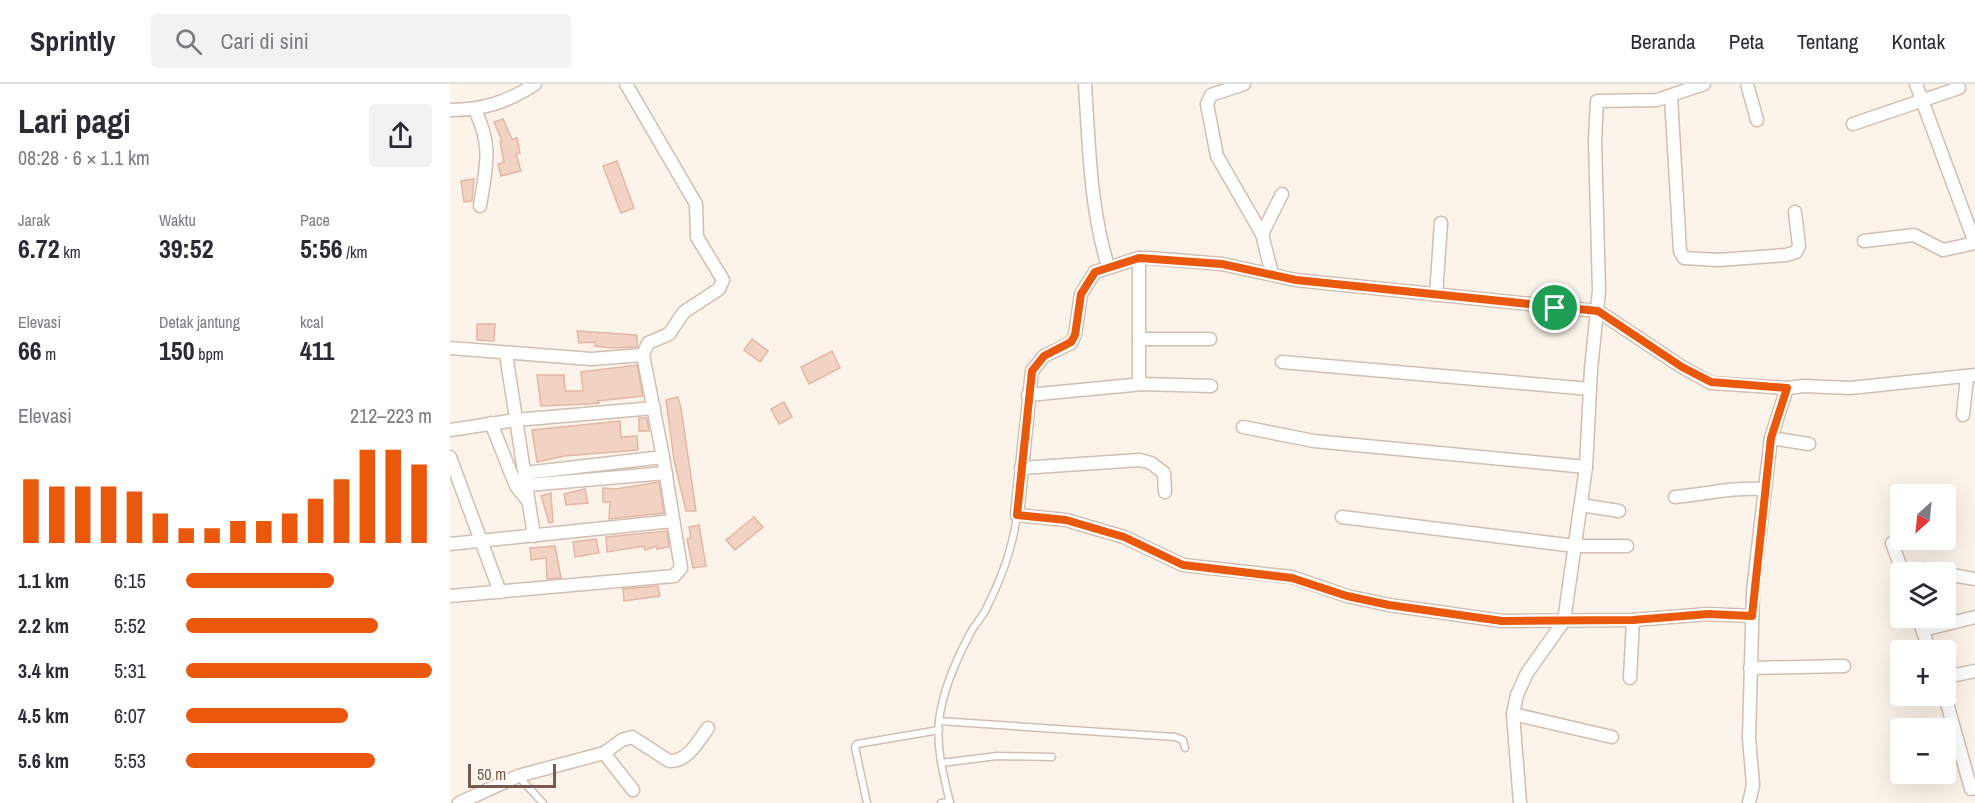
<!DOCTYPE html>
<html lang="id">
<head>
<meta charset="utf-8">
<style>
	body { margin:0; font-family:"Archivo Narrow",sans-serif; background:#f2f2f3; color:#2b2b33; height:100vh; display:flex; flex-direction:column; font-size:22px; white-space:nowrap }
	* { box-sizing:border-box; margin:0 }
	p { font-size:20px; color:#7c7c81 }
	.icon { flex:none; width:33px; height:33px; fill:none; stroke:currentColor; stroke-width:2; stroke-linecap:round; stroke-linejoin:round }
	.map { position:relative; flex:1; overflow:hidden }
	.panel { display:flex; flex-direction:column; background:#fff; width:450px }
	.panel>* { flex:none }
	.needle { width:39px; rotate:207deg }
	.fabs { position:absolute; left:1440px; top:400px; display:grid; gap:12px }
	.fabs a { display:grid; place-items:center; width:66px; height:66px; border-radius:6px; background:#fff; box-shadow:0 6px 24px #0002; font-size:30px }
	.scale { position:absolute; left:18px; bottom:15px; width:88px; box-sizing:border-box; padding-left:6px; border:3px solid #775a4d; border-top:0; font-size:16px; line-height:21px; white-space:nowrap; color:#775a4d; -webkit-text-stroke:4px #fff8f1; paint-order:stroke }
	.pin { position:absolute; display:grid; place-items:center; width:51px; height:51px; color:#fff; margin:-26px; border:3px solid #fff; border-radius:50%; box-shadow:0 2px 6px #0007 }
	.round { display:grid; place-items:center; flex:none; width:63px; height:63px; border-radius:6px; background:#f2f2f3 }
	.headline { display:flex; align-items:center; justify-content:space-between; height:102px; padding:0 18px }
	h1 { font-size:33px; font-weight:800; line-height:45px }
	.metrics { display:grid; grid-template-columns:repeat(3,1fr); gap:9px; height:102px; padding:6px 18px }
	.metrics div { display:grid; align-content:center }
	.metrics b { font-size:26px; font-weight:800 }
	.metrics small { font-size:16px; font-weight:400 }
	.metrics p { font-size:16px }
	.chart { height:168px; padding:12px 18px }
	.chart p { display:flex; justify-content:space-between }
	.chart svg { width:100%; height:108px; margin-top:6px; stroke:#ea580c; stroke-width:6 }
	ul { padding:0 18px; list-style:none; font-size:20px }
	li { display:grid; grid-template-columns:96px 72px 1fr; align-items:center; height:45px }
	li i { height:15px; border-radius:8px; background:#ea580c }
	header { display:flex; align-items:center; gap:36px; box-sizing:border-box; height:84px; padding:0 30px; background:#fff; border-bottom:2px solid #e1e1e2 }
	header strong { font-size:28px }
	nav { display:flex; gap:33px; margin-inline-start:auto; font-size:21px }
	.search { width:420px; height:54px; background:#f2f2f3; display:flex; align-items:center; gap:15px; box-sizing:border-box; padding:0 21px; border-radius:6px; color:#7c7c81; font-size:22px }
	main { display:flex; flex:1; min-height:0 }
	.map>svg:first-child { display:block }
	.building { fill:#f1d2c3; stroke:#e3b7a3; stroke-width:1.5 }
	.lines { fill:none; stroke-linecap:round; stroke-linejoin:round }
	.service-casing { stroke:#d1beb2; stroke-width:9 }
	.minor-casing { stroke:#d1beb2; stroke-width:15 }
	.service { stroke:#fff; stroke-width:6 }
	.minor { stroke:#fff; stroke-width:12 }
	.route-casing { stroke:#fff; stroke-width:12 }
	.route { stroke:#ea580c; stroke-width:8 }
</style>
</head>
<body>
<header>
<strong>Sprintly</strong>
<div class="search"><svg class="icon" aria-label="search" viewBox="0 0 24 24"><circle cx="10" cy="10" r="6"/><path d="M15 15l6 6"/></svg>Cari di sini</div>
<nav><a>Beranda</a><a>Peta</a><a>Tentang</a><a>Kontak</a></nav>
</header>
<main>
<section class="panel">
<div class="headline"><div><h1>Lari pagi</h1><p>08:28 · 6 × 1.1 km</p></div><a class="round"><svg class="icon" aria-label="share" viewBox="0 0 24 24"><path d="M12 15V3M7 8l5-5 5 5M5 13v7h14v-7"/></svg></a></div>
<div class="metrics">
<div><p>Jarak</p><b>6.72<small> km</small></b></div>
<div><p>Waktu</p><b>39:52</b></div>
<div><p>Pace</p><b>5:56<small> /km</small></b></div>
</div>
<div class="metrics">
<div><p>Elevasi</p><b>66<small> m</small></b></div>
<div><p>Detak jantung</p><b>150<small> bpm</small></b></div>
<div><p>kcal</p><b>411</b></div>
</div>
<div class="chart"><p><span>Elevasi</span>212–223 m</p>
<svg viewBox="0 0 160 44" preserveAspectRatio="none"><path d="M5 44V18M15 44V21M25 44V21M35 44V21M45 44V23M55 44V32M65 44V38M75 44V38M85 44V35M95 44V35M105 44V32M115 44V26M125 44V18M135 44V6M145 44V6M155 44V12"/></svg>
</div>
<ul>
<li><b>1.1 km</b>6:15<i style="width:60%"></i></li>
<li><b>2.2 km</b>5:52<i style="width:78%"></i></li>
<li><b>3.4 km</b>5:31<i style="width:100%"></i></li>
<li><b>4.5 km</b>6:07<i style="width:66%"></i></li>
<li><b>5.6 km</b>5:53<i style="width:77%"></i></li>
</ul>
</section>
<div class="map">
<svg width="1525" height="719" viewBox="0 0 1525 719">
	<rect width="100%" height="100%" fill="#fcf4ea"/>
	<g class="building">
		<path d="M 53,35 L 62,55 L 67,54 L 70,69 L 66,70 L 71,87 L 51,92 L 48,80 L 54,78 L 50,58 L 52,57 L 44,38 Z"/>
		<path d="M 167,77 L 184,124 L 171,129 L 153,82 Z"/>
		<path d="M 24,95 L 22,117 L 14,118 L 11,97 Z"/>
		<path d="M 27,240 L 45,240 L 44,257 L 27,256 Z"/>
		<path d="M 127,247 L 187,251 L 187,263 L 161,264 L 145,262 L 145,258 L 129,259 Z"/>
		<path d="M 302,255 L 318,267 L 310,278 L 294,266 Z"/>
		<path d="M 382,267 L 390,284 L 359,300 L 351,283 Z"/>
		<path d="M 187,281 L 193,312 L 148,317 L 149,319 L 138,320 L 91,322 L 87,291 L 114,291 L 115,307 L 133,307 L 131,288 Z"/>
		<path d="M 228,313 L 231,324 L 246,427 L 236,427 L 224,376 L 216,316 Z"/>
		<path d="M 334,318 L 342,333 L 329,340 L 321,325 Z"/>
		<path d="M 189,334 L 197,334 L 199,347 L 189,347 Z"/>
		<path d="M 170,337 L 171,353 L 187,352 L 188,366 L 114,372 L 87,378 L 82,346 Z"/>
		<path d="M 209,398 L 214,429 L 159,435 L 160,418 L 153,418 L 153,404 L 166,405 Z"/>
		<path d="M 135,405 L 138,419 L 116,421 L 114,410 Z"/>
		<path d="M 101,409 L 103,438 L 99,439 L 91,412 Z"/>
		<path d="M 304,433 L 313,443 L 285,466 L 276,456 Z"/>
		<path d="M 249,441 L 256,482 L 243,484 L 237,455 L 241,454 L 239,443 Z"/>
		<path d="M 217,447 L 219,463 L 207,465 L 207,462 L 195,466 L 194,462 L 157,468 L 156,453 Z"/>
		<path d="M 146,455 L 149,469 L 125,473 L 123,458 Z"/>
		<path d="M 105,462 L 111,494 L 97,495 L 96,474 L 81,476 L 80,464 Z"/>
		<path d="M 208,502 L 210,512 L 174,517 L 173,505 Z"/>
	</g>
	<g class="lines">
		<g class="service-casing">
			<g id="service">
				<path d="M 489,637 L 725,653 L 733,656 L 735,664"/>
				<path d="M 491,679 L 547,672 L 602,673"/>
				<path d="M 68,692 L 93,719"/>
				<path d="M 417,719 L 405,663 L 407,660 L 489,646"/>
				<path d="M 491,719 L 500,718"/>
				<path d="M 500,719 C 494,693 486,664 489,637 C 492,607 508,572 522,546 C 527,538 533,532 537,523 C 551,495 563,463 567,431"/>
			</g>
		</g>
		<g class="minor-casing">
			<g id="minor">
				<path d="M 176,0 L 246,120 L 247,153 L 273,196 L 269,205 L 234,228 L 219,250 L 198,259 L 193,271"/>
				<path d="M 635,0 C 639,61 640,124 658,182"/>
				<path d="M 794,0 L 761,11 L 757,20 L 767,72 L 812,150 L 822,190"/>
				<path d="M 1297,0 L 1307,36"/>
				<path d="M 1466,0 L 1525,159"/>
				<path d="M 1221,13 L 1230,167 L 1234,174 L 1268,176 L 1336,171 L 1346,168 L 1349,162 L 1345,128"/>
				<path d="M 0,26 C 33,26 58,18 85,0"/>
				<path d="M 25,26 C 43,63 36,83 30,122"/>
				<path d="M 1403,40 L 1509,4"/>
				<path d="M 812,150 L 832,110"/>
				<path d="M 1414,157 L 1464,151 L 1493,166 L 1525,159"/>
				<path d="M 689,174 L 689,294 L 693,300 L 761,302"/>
				<path d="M 986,211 L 991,139"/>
				<path d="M 689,255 L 760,255"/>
				<path d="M 0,264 L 141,275 L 193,271 L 213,373 L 231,484 L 224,492 L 0,512"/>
				<path d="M 56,270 L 84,452"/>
				<path d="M 832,278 L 1140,305"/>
				<path d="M 578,311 L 693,300"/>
				<path d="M 1513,331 L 1517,293"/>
				<path d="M 41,339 L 66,402 L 78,417"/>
				<path d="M 793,343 L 864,357 L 1136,383"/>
				<path d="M 0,346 L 66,336 L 204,324"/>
				<path d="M 1321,354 L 1359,360"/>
				<path d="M 0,373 L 50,508"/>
				<path d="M 571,384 L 690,376 L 701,379 L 714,389 L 715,408"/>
				<path d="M 75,389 L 213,373"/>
				<path d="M 77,401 L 216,389"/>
				<path d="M 1225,413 C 1257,410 1283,403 1314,405"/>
				<path d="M 1131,421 L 1169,427"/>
				<path d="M 892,433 L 1125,462 L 1177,462"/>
				<path d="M 1442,459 L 1453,489"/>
				<path d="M 0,460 L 223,437"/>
				<path d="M 1461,489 L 1475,485 L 1492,489"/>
				<path d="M 1496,490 L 1525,495"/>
				<path d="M 1302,532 L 1258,530 L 1183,536 L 1052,537 L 939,521 L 897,512 L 842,493 L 733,481 L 674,453 L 616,436 L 567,431 L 582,287 L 594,272 L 621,259 L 625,251 L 631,210 L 645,188 L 689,174 L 700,174 L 772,180 L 846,196 L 1148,227 L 1232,283 L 1261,299 L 1337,304 L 1354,302 L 1400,304 L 1525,291"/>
				<path d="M 1468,534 L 1480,567"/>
				<path d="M 1473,546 L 1525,533"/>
				<path d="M 1300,584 L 1394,582"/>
				<path d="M 1496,593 L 1525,587"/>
				<path d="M 1180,594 L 1183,536"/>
				<path d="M 1495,612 L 1521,705 L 1525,704"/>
				<path d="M 1063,630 L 1162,653"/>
				<path d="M 154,669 L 183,706"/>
				<path d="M 9,719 L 68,692 L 154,669 L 172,656 L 182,653 L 219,677 C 238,678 248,657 258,644"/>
				<path d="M 1070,719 L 1063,630 L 1067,611 L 1077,589 L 1114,537 L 1136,383 L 1141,285 L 1149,207 L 1145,56 L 1147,17 L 1207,16 L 1254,0"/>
				<path d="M 1299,719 L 1303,701 L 1299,654 L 1303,507 L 1321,354 L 1337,304"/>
			</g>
		</g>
		<use href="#service" class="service"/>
		<use href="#minor" class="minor"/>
	</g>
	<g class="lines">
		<g class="route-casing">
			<path id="route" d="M 689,174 L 772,180 L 846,196 L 1148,227 L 1232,283 L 1261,298 L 1337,304 L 1321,354 L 1302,532 L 1258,530 L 1183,536 L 1052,537 L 939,521 L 897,512 L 842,494 L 733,481 L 674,453 L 616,436 L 567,431 L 582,287 L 594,272 L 621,258 L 625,251 L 631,210 L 645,188 Z"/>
		</g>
		<use href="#route" class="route"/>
	</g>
</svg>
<div class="fabs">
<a><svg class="needle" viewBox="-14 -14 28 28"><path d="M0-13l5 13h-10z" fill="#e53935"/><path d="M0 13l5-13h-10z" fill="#7c7c81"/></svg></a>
<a><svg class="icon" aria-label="layers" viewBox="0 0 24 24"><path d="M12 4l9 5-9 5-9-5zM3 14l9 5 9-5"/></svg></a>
<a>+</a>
<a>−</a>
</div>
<div class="scale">50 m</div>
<div class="pin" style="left:1105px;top:224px;background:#1e9e55"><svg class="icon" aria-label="arrive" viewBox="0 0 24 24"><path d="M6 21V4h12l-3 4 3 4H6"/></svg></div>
</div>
</main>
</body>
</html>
